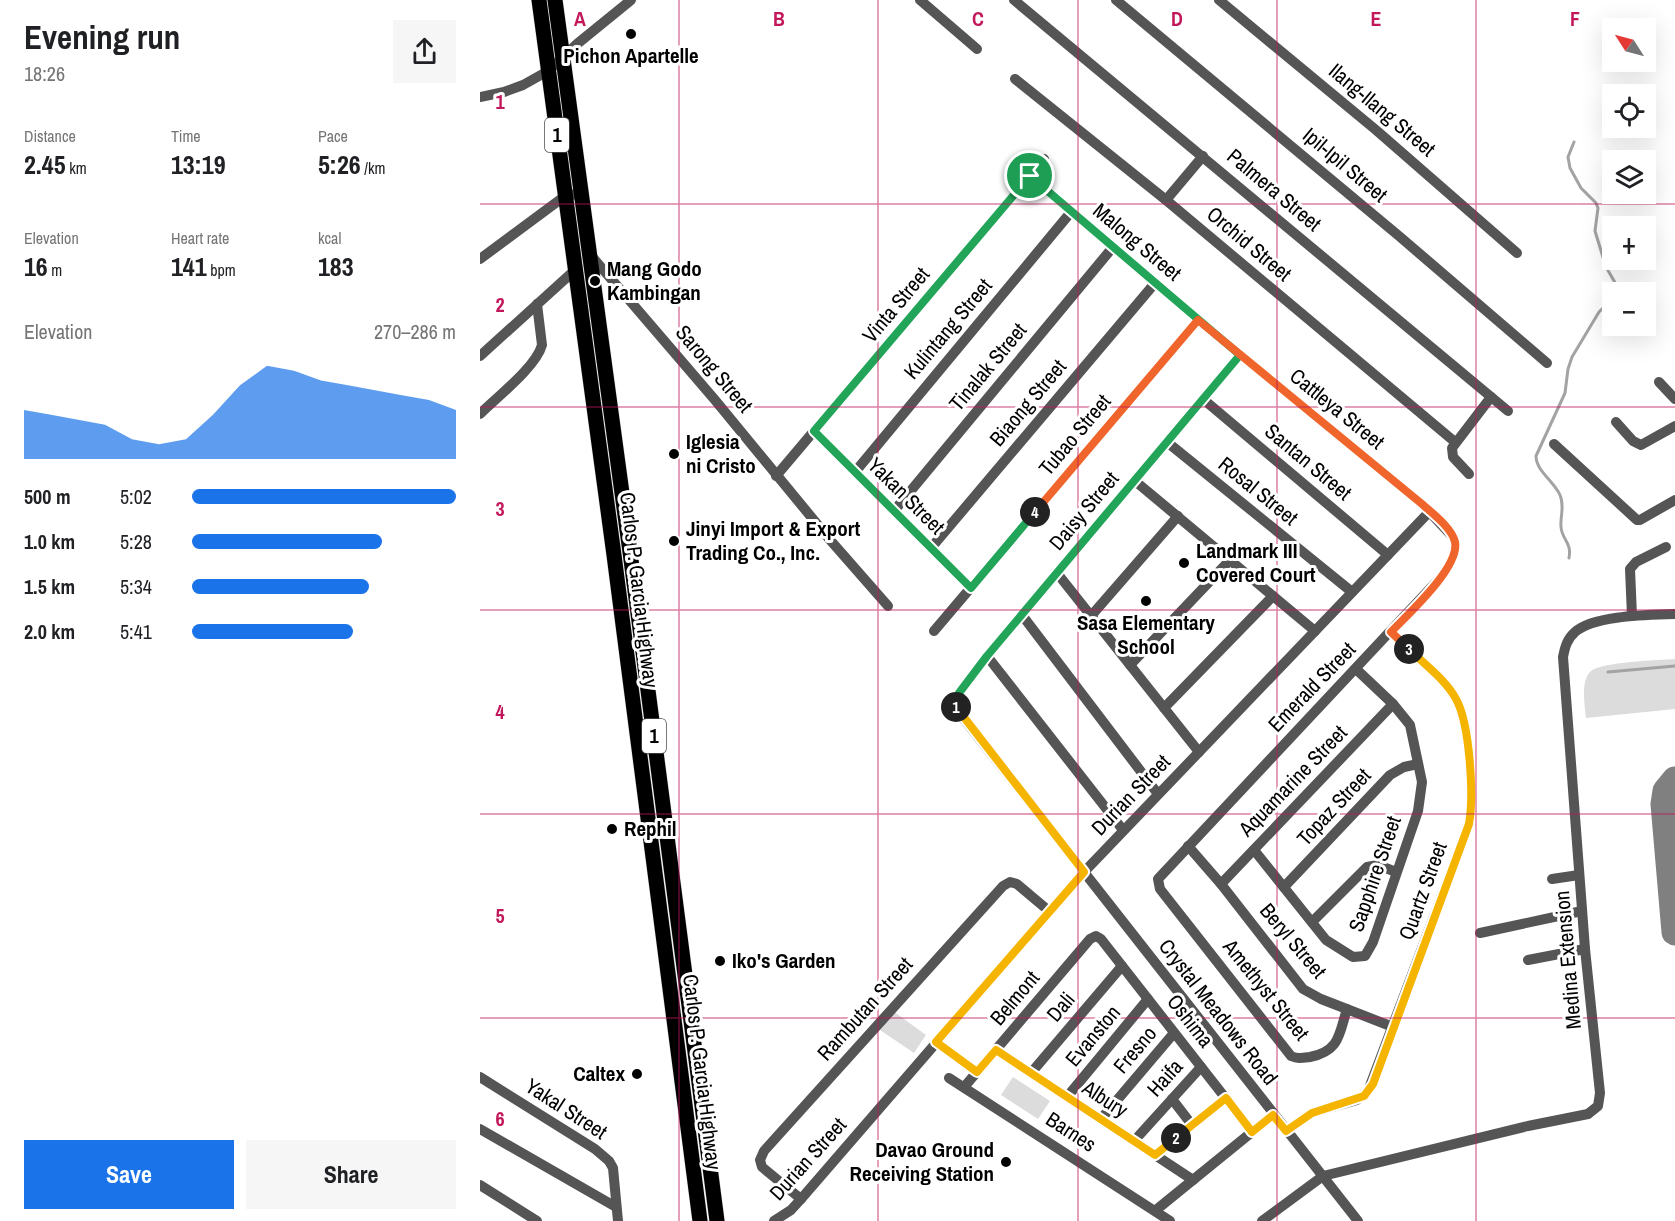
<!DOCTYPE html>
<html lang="en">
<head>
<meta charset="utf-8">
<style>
	body { margin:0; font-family:"Archivo Narrow",sans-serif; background:#f6f6f6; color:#202124; height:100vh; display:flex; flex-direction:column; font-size:22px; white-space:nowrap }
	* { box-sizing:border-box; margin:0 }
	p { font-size:20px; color:#757577 }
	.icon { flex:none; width:33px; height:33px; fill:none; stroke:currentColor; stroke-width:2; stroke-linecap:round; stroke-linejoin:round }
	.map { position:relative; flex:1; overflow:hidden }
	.details { display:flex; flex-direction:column; background:#fff; width:480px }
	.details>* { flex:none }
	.needle { width:39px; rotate:306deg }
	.tools { position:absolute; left:1122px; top:18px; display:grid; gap:12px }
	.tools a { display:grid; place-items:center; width:54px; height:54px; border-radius:0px; background:#fff; box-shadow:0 6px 24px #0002; font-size:30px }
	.pin { position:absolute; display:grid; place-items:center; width:51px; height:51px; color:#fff; margin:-26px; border:3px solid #fff; border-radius:50%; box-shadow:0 2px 6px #0007 }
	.km { position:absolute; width:30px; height:30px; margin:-15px; border-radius:50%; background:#222; color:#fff; font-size:16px; line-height:30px; text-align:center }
	.round { display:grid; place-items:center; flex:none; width:63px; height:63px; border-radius:0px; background:#f6f6f6 }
	.headline { display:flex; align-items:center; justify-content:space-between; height:102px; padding:0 24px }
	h1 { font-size:33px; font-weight:700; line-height:45px }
	.figures { display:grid; grid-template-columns:repeat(3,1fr); gap:9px; height:102px; padding:6px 24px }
	.figures div { display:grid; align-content:center }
	.figures b { font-size:26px; font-weight:700 }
	.figures small { font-size:16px; font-weight:400 }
	.figures p { font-size:16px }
	.chart { height:168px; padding:12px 24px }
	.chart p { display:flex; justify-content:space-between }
	.chart svg { width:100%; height:108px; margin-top:6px; fill:#1a73e8; opacity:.7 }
	.action { display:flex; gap:12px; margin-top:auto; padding:12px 24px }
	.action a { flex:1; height:69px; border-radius:0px; background:#1a73e8; color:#fff; font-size:24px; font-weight:700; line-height:69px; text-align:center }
	.action a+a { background:#f6f6f6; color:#202124 }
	ul { padding:0 24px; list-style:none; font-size:20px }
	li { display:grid; grid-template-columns:96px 72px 1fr; align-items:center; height:45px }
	li i { height:15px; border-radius:8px; background:#1a73e8 }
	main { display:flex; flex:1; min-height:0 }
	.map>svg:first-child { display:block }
	.green { fill:#dcdcdc }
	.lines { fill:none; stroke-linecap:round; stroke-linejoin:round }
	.stream { stroke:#a3a3a3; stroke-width:3 }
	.taxiway { stroke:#808080; stroke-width:27 }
	.highway-casing { stroke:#dbdbdb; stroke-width:16 }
	.minor { stroke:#555; stroke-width:10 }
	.highway { stroke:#000; stroke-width:15 }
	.split-1-casing { stroke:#fff; stroke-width:12 }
	.split-2-casing { stroke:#fff; stroke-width:12 }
	.split-3-casing { stroke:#fff; stroke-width:12 }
	.split-4-casing { stroke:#fff; stroke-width:12 }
	.split-5-casing { stroke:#fff; stroke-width:12 }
	.split-1 { stroke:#22a559; stroke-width:8 }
	.split-2 { stroke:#f5b400; stroke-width:8 }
	.split-3 { stroke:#f5b400; stroke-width:8 }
	.split-4 { stroke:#f0652b; stroke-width:8 }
	.split-5 { stroke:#22a559; stroke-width:8 }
	.grid { fill:none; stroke:#c2185b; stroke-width:1.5; stroke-opacity:0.55 }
	.poi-dot { fill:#000; stroke:#fff; stroke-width:2 }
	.labels { text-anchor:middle; stroke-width:6; stroke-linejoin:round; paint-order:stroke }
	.shield { fill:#fff; stroke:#4c4c4c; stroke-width:1.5 }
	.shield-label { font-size:20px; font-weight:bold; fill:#000 }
	.poi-label { font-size:21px; font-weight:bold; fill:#000; stroke:#fff; text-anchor:start }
	.street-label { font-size:21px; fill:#000; stroke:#fff }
	.grid-label { font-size:20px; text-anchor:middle; font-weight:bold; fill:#c2185b; stroke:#fff; stroke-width:6; stroke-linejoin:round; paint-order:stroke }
</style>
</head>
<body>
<main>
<section class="details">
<div class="headline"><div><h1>Evening run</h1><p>18:26</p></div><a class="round"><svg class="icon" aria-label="share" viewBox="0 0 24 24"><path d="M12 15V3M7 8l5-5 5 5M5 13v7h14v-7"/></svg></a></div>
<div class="figures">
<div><p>Distance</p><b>2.45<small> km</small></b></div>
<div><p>Time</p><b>13:19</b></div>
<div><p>Pace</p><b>5:26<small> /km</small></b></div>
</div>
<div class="figures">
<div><p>Elevation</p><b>16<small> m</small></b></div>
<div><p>Heart rate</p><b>141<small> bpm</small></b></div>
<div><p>kcal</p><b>183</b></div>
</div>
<div class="chart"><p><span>Elevation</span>270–286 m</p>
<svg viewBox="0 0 160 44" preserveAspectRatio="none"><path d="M0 44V24L10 26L20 28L30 30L40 36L50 38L60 36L70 26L80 14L90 6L100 8L110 12L120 14L130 16L140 18L150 20L160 24V44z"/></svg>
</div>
<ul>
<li><b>500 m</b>5:02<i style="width:100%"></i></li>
<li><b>1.0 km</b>5:28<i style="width:72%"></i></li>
<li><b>1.5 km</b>5:34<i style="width:67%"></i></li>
<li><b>2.0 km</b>5:41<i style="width:61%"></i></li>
</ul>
<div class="action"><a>Save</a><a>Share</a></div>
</section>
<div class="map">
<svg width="1195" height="1221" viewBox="0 0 1195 1221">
	<rect width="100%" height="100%" fill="#fff"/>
	<g class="green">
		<path d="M 1195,659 L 1195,709 L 1106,718 C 1105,705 1100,681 1111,671 C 1121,662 1179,660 1195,659 Z"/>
		<path d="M 413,1011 L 446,1035 L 434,1053 L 400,1030 Z"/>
		<path d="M 533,1077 L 570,1101 L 558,1119 L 521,1095 Z"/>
	</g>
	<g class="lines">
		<g class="stream">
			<path d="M 1094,142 L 1088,157 L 1090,168 L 1101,188 L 1116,203 L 1118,208 L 1115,231 L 1126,267 L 1137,286 L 1137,292"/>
			<path d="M 1089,558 C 1092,542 1082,540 1081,527 C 1080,516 1085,506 1080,495 C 1074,481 1056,471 1056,456 L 1085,393 L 1088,369 L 1092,357 L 1119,312 L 1132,299"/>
			<path d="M 1128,672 L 1195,666"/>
		</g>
		<path class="taxiway" d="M 1195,780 L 1186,791 L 1184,804 L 1195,932"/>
		<g class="highway-casing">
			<g id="highway">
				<path d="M 59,0 L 134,555 L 220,1221"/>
				<path d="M 75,0 L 150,552 L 237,1221"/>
			</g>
		</g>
		<g class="minor">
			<path d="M 440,0 L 497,49"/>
			<path d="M 534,0 L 1028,411"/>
			<path d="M 636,0 L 919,236 L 1067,363"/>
			<path d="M 739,0 L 896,130 L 1037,253"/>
			<path d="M 535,79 L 686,200 L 975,442"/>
			<path d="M 0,97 L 24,92 L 43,85 L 68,71 L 97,44 L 151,0"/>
			<path d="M 550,176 L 739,337 L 942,504 L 974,538 C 978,553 970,565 962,576 L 678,879 L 680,889 L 811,1056 C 818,1059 822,1058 830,1057 C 860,1051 859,1034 867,1009"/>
			<path d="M 686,200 L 723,156"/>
			<path d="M 108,252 L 235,400 L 351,541 L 408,606"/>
			<path d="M 0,259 L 85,196 L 102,193"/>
			<path d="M 760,355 L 507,656 L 479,693 L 476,699 L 476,709 L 878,1221"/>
			<path d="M 0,356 L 95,270"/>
			<path d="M 1179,382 L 1195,399"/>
			<path d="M 723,399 L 908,555"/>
			<path d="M 0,414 C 17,397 56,367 62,345 L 57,304"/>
			<path d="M 1136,422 L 1153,441 L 1161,445 L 1195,426"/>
			<path d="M 334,431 L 491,588"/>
			<path d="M 687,442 L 872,592"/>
			<path d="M 1074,444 L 1157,520 L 1160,520 L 1195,500"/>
			<path d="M 375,472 L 591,212"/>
			<path d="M 989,474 L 973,457 L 972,448 L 1011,397"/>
			<path d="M 296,476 L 564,159"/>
			<path d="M 655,481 L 835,631"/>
			<path d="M 414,511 L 633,247"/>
			<path d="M 451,548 L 675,283"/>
			<path d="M 577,573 L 719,752"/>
			<path d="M 542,615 L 678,794"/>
			<path d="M 611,616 L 698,516"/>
			<path d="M 1152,616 L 1150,569 L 1156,562 L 1186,547"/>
			<path d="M 454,631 L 718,320"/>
			<path d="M 507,656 L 643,830"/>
			<path d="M 650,665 L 750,560"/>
			<path d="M 684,708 L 793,596"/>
			<path d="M 708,846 L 741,884 L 823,989 L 841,999 L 913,1027"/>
			<path d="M 774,850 L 846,940 L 873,957 L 885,956 L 893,942 L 938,811 L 942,782 L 930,725 L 913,704 L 876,669"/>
			<path d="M 1072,879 L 1099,875"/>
			<path d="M 741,884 L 913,704"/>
			<path d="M 804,887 L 910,775 L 924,767 L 938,764"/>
			<path d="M 832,922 L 887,867 L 898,865 L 916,872"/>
			<path d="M 1000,933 L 1102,911"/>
			<path d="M 1048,960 L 1105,949"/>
			<path d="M 456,1042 L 497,1072"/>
			<path d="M 516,1050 L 713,1180"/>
			<path d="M 551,1073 L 642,966"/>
			<path d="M 0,1077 L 115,1149 L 129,1161 L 133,1168 L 138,1221"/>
			<path d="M 469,1078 L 690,1221"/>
			<path d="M 485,1086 L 610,939 L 616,936 L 621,939 L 772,1132"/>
			<path d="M 587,1097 L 668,999"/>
			<path d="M 692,1099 L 712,1125"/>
			<path d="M 621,1119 L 694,1033"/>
			<path d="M 0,1129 L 136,1207"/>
			<path d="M 806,1131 L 832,1113 L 877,1100 L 888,1091 L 989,824 C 994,796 990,723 976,699 C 965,679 929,649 911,631"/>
			<path d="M 654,1141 L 721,1067"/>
			<path d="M 675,1155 L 746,1098"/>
			<path d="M 0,1185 L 57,1221"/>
			<path d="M 321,1199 L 282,1167 L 280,1160 L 284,1151 L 523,886 L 530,882 L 537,884 L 569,911"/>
			<path d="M 676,1210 L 793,1115"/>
			<path d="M 294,1221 L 311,1210 L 321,1199 L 604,872 L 950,511"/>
			<path d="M 782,1221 L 843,1176 L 1048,1126 L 1108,1114 L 1118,1106 L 1120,1093 L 1105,949 L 1083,657 C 1085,647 1087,639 1095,632 C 1114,615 1169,615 1195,614"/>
		</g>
		<use href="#highway" class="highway"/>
	</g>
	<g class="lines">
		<g class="split-1-casing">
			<path id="split-1" d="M 476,707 L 479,693 L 507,656 L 760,355 L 550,176"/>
		</g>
		<g class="split-2-casing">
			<path id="split-2" d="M 476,707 L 604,872 L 456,1042 L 497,1072 L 516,1050 L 675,1155 L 696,1138"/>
		</g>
		<g class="split-3-casing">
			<path id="split-3" d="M 696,1138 L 746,1098 L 772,1132 L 793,1115 L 806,1131 L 832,1113 L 884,1096 L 893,1084 L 989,824 C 994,796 990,724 976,699 C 966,680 944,664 929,649"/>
		</g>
		<g class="split-4-casing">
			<path id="split-4" d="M 555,512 L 718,320 L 942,504 C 952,513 972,528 975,542 C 980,567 928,614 911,632 L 929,649"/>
		</g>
		<g class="split-5-casing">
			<path id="split-5" d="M 550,176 L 334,431 L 491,588 L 555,512"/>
		</g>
		<use href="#split-1" class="split-1"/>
		<use href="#split-2" class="split-2"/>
		<use href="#split-3" class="split-3"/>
		<use href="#split-4" class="split-4"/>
		<use href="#split-5" class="split-5"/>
	</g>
	<path class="grid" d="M 199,0 L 199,1221M 398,0 L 398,1221M 598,0 L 598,1221M 797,0 L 797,1221M 996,0 L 996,1221M 0,204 L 1195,204M 0,407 L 1195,407M 0,610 L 1195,610M 0,814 L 1195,814M 0,1018 L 1195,1018"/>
	<g class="poi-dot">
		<circle cx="151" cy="34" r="6"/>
		<circle cx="115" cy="281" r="6"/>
		<circle cx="194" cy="454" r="6"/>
		<circle cx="194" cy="541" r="6"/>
		<circle cx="704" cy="563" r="6"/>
		<circle cx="666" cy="601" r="6"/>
		<circle cx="132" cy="829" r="6"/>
		<circle cx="240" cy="961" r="6"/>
		<circle cx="157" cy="1074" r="6"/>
		<circle cx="526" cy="1162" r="6"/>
	</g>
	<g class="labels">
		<g class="shield">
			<rect x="65" y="118" width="24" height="34" rx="4.5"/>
			<rect x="162" y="719" width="24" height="34" rx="4.5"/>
		</g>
		<g class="shield-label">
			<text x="77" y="142">1</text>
			<text x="174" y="743">1</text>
		</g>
		<g class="poi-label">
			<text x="151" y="63" text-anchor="middle">Pichon Apartelle</text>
			<text x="127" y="276">Mang Godo<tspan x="127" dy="24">Kambingan</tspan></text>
			<text x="206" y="449">Iglesia<tspan x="206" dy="24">ni Cristo</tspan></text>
			<text x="206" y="536">Jinyi Import &amp; Export<tspan x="206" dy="24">Trading Co., Inc.</tspan></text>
			<text x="716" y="558">Landmark III<tspan x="716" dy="24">Covered Court</tspan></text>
			<text x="666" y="630" text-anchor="middle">Sasa Elementary<tspan x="666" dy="24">School</tspan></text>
			<text x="144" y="836">Rephil</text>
			<text x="252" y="968">Iko's Garden</text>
			<text x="145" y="1081" text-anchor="end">Caltex</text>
			<text x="514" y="1157" text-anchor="end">Davao Ground<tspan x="514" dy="24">Receiving Station</tspan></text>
		</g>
		<g class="street-label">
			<text transform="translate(902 110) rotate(40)" y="7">Ilang-Ilang Street</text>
			<text transform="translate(865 165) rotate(40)" y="7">Ipil-Ipil Street</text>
			<text transform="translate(794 190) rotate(40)" y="7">Palmera Street</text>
			<text transform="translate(657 242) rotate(40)" y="7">Malong Street</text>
			<text transform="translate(769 244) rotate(40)" y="7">Orchid Street</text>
			<text transform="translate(416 305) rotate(-50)" y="7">Vinta Street</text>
			<text transform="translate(468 329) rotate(-50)" y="7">Kulintang Street</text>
			<text transform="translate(508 367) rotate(-50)" y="7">Tinalak Street</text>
			<text transform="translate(234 369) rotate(50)" y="7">Sarong Street</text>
			<text transform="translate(548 403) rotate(-50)" y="7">Biaong Street</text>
			<text transform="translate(857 409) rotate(39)" y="7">Cattleya Street</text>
			<text transform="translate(595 435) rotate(-50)" y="7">Tubao Street</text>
			<text transform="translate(828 462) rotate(40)" y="7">Santan Street</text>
			<text transform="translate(778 491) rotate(39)" y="7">Rosal Street</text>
			<text transform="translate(426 496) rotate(45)" y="7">Yakan Street</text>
			<text transform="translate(604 511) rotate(-50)" y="7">Daisy Street</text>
			<text transform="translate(159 590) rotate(83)" y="7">Carlos P. Garcia Highway</text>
			<text transform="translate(832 687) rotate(-46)" y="7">Emerald Street</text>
			<text transform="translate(813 781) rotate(-46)" y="7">Aquamarine Street</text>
			<text transform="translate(651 795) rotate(-46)" y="7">Durian Street</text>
			<text transform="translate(854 807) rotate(-47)" y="7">Topaz Street</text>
			<text transform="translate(895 874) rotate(-71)" y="7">Sapphire Street</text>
			<text transform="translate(943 891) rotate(-70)" y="7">Quartz Street</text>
			<text transform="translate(813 941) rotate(50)" y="7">Beryl Street</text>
			<text transform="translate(1088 960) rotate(-95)" y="7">Medina Extension</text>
			<text transform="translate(786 990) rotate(51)" y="7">Amethyst Street</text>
			<text transform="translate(535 998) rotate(-50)" y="7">Belmont</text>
			<text transform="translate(581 1007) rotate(-50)" y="7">Dali</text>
			<text transform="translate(385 1009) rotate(-48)" y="7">Rambutan Street</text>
			<text transform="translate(738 1012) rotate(52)" y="7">Crystal Meadows Road</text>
			<text transform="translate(710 1021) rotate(52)" y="7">Oshima</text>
			<text transform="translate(613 1036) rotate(-50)" y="7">Evanston</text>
			<text transform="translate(655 1050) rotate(-50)" y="7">Fresno</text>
			<text transform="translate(222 1072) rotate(83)" y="7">Carlos P. Garcia Highway</text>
			<text transform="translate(685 1078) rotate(-48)" y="7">Haifa</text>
			<text transform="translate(625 1099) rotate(33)" y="7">Albury</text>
			<text transform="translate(86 1109) rotate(33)" y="7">Yakal Street</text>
			<text transform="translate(591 1132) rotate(33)" y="7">Barnes</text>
			<text transform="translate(328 1159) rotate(-48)" y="7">Durian Street</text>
		</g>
	</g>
	<g class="grid-label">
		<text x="100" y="26">A</text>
		<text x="299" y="26">B</text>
		<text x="498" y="26">C</text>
		<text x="697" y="26">D</text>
		<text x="896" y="26">E</text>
		<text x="1095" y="26">F</text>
		<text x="20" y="109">1</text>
		<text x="20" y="312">2</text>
		<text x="20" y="516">3</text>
		<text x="20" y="719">4</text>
		<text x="20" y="923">5</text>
		<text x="20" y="1126">6</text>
	</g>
</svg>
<div class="tools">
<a><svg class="needle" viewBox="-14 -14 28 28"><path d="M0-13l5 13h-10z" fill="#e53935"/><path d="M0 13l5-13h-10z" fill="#757577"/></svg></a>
<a><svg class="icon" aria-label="locate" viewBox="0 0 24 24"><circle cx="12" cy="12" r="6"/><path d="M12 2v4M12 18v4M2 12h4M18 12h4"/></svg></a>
<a><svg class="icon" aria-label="layers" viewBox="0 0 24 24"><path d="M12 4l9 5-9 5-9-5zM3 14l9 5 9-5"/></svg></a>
<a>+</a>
<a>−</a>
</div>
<div class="pin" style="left:550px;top:176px;background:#1e9e55"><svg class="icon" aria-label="arrive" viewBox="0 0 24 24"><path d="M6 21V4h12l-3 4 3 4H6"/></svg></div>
<b class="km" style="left:476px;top:707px">1</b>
<b class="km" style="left:696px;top:1138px">2</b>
<b class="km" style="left:929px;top:649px">3</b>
<b class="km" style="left:555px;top:512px">4</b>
</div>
</main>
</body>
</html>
